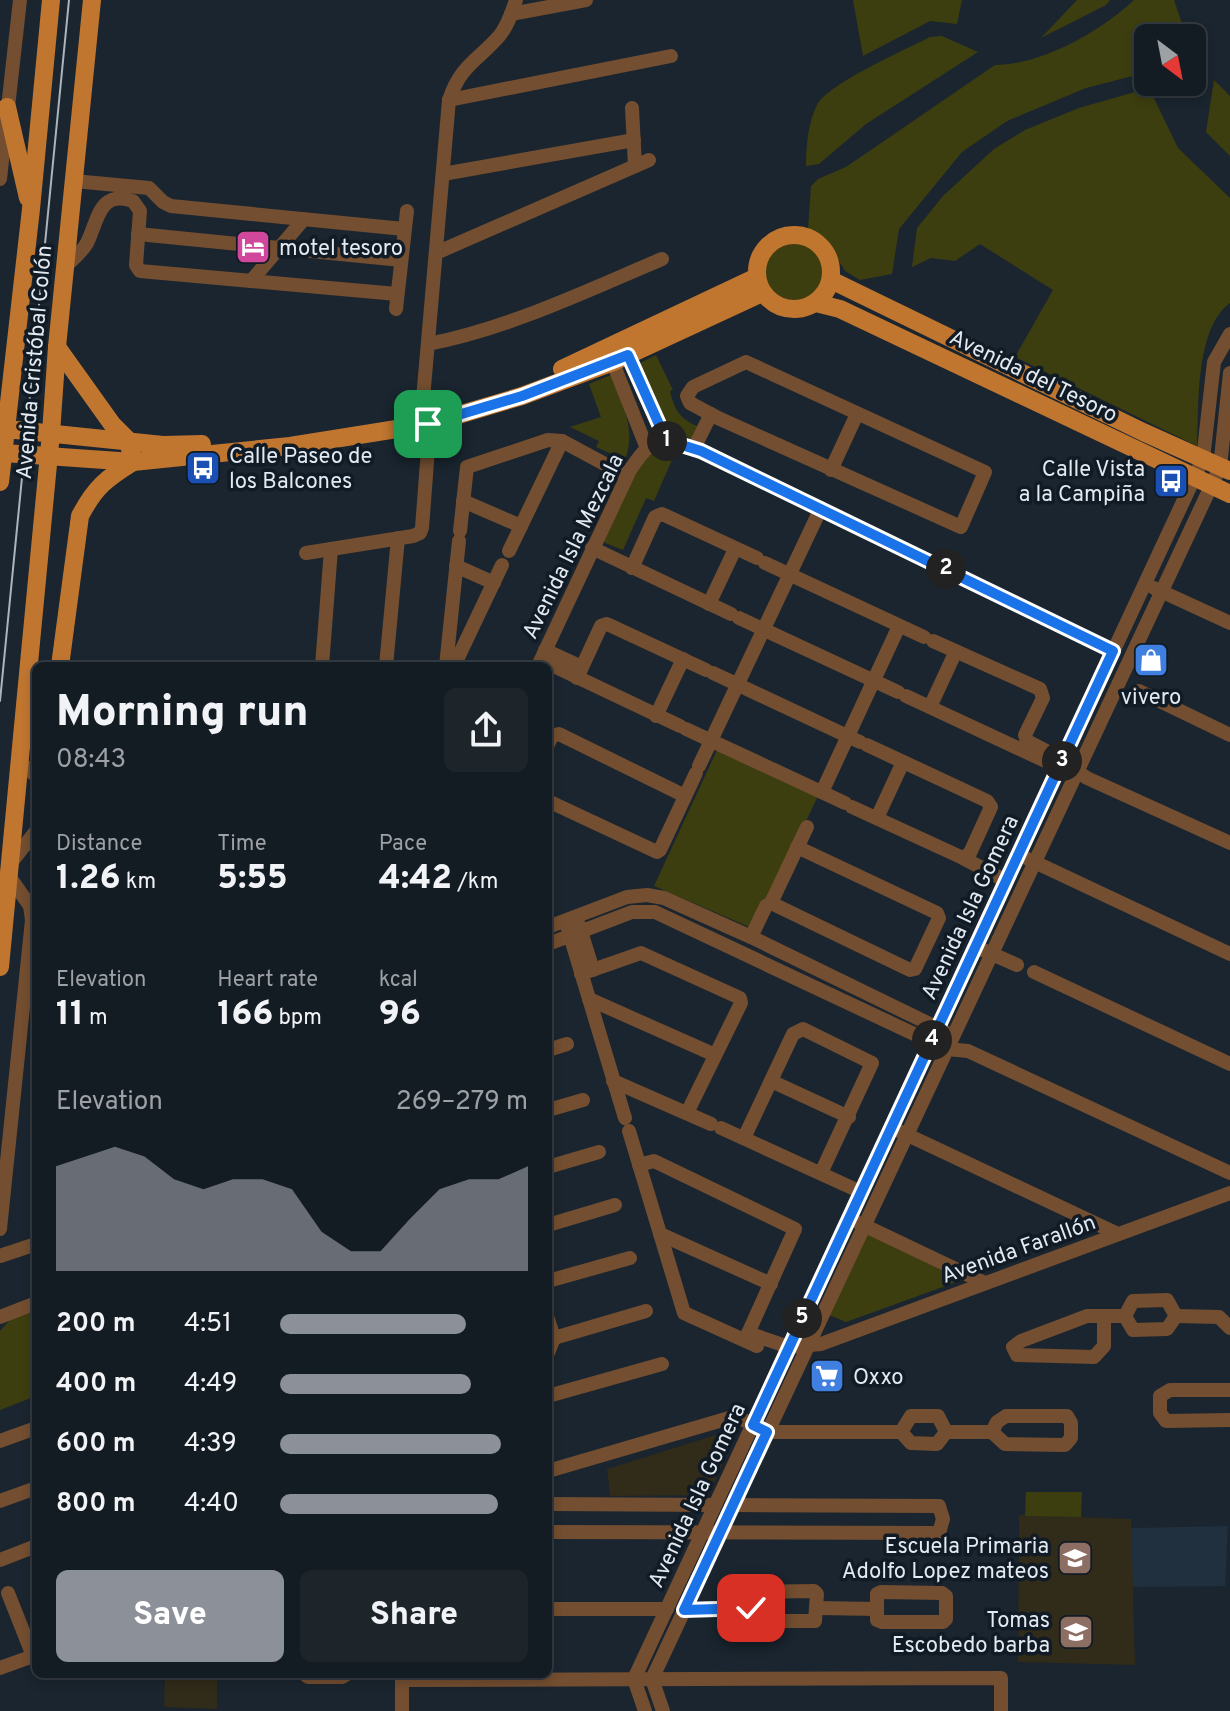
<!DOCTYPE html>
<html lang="en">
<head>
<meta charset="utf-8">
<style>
	body { margin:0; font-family:Overpass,sans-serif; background:#1d252b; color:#f1f3f6; height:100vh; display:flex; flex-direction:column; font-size:30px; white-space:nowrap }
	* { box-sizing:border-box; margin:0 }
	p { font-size:26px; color:#9da1a6 }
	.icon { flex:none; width:44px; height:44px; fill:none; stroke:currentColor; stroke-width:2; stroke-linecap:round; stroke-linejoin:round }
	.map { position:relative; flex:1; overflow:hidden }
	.sheet { position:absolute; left:32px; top:662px; width:520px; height:1016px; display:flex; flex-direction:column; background:#141c23; border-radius:12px; box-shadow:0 4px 12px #0003,0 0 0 2px #333a41 }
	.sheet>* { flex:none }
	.needle { width:52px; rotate:148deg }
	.fabs { position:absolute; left:1134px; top:24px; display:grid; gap:16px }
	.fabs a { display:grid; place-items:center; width:72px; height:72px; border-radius:12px; background:#141c23; box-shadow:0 4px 12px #0003,0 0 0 2px #333a41; font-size:40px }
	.pin { position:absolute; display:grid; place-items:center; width:68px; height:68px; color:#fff; margin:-34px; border-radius:16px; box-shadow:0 4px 12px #0006 }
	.km { position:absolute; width:40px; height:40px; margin:-20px; border-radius:50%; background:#222; color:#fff; font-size:22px; line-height:40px; text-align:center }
	.round { display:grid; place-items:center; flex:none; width:84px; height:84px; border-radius:12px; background:#1d252b }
	.headline { display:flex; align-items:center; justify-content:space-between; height:136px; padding:0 24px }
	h1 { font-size:44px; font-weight:800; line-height:60px }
	.figures { display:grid; grid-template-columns:repeat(3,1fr); gap:12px; height:136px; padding:8px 24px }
	.figures div { display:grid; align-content:center }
	.figures b { font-size:34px; font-weight:800 }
	.figures small { font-size:22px; font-weight:400 }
	.figures p { font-size:22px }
	.chart { height:224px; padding:16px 24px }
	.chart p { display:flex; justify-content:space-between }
	.chart svg { width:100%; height:144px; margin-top:8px; fill:#8c9099; opacity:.7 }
	.button { display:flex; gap:16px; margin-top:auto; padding:16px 24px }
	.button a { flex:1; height:92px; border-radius:12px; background:#8c9099; color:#fff; font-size:32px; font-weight:800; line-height:92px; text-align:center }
	.button a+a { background:#1d252b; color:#f1f3f6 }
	ul { padding:0 24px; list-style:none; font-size:26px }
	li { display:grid; grid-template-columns:128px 96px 1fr; align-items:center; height:60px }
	li i { height:20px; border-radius:10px; background:#8c9099 }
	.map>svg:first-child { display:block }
	.built { fill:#20303e }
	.education { fill:#312b19 }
	.green { fill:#3d3e0f }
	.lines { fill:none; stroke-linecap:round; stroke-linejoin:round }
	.minor { stroke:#734e30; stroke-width:14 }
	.major { stroke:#c17630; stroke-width:18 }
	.tram { stroke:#acb4bc; stroke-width:2 }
	.route-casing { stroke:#fff; stroke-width:16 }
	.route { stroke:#1a73e8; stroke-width:10 }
	.labels { text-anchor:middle; stroke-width:7; stroke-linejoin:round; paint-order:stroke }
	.poi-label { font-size:22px; fill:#e2e9f0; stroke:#111b25; text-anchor:start }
	.street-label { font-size:22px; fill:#e2e9f0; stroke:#111b25 }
</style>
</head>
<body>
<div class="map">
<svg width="1230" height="1711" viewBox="0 0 1230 1711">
	<rect width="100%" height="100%" fill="#1a252f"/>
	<path class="built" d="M 1228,1526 L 1225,1586 L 1131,1587 L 1131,1528 Z"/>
	<g class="education">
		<path d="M 738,1428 L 709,1495 L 610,1496 L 607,1469 Z"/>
		<path d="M 1019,1515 L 1131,1519 L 1135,1665 L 1018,1662 Z"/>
		<path d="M 165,1674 L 217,1674 L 217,1709 L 164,1707 Z"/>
	</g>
	<g class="green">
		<path d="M 853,0 L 962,0 L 957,24 L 930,21 L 863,56 Z"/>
		<path d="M 1077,0 L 1110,0 L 1106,5 L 1041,38 Z"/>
		<path d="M 1134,0 L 1174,0 L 1187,38 L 1148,38 L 1148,72 L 1086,88 L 1007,121 L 962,152 L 899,229 L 892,274 L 860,280 L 845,271 L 827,241 L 808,229 L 811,186 L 818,179 L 846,167 L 995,65 C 1042,65 1101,31 1134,0 Z"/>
		<path d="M 942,36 L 978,52 L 866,124 L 819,164 L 806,166 C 806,146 808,123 817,105 C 829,83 905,50 930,37 Z"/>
		<path d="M 1214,80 L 1230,96 L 1230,156 L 1206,132 Z"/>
		<path d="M 1149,88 L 1178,148 L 1230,198 L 1230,303 C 1195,328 1199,406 1197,446 L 1015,357 L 1053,290 L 980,244 L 955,261 L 931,258 L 912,267 L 917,228 L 943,196 L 994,149 L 1025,130 L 1079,108 Z"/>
		<circle cx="794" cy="271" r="31"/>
		<path d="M 656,355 L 673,390 L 670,391 C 674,409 680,419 697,426 L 691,439 L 667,426 L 638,364 Z"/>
		<path d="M 611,375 C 622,404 637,430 625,460 L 596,447 L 599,441 L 570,427 L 601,417 L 589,384 Z"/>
		<path d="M 665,450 L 675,453 L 654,501 L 646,498 L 623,550 L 605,543 L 603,538 C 614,514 634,450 665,450 Z"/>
		<path d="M 717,750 L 818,796 L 754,929 L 654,886 Z"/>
		<path d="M 868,1233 L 962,1280 L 846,1322 L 829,1315 Z"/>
		<path d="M 36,1309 L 36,1396 L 0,1410 L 0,1331 L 12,1318 Z"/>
		<path d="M 1026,1492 L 1082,1492 L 1081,1517 L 1025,1516 Z"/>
	</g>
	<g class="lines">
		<g class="minor">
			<path d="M 511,14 L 586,0"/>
			<path d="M 449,100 L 671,56"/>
			<path d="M 632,108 L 635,166"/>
			<path d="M 443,174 L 634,140"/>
			<path d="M 0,179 L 20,0"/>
			<path d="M 74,181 L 149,188 L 163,202 L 171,206 L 404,229"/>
			<path d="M 138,234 L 401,260"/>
			<path d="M 436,253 L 649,160"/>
			<path d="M 65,267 C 72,260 82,252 87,243 C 98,221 99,189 133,201 L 140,211 L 136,265 L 140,271 L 397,294"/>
			<path d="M 251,281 L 304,219"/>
			<path d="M 396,309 L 407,211"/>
			<path d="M 428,344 C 510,328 586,291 662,259"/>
			<path d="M 624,345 L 666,440"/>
			<path d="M 609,353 L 646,446"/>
			<path d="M 746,362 L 985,472 L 961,527 L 718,418 L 690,403 L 687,396 L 693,387 Z"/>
			<path d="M 694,448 L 711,414"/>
			<path d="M 831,470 L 857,414"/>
			<path d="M 463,501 L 521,526"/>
			<path d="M 460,531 L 467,467 L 548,440 L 562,441 L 627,476"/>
			<path d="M 592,548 L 731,614"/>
			<path d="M 509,551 L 562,441"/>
			<path d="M 306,553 L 413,536 L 420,533 L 422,528 L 429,436 L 423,399 L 449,100 C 461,64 479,60 500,35 C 508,25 512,12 516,0"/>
			<path d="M 765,563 L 924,637"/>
			<path d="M 456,566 L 494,583"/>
			<path d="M 632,568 L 655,517 L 662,514 L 757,558"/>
			<path d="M 1154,588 L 1230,623"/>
			<path d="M 709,604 L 735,549"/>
			<path d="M 739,618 L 898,692"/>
			<path d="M 933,641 L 1040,689 L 1043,698 L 1025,735 L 1027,741 L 1050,753 L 1087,778 L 1230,843"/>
			<path d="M 545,650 L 582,667"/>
			<path d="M 541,660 L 680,726"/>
			<path d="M 322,666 L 331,549"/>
			<path d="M 386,666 L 398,538"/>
			<path d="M 446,666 L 459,541"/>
			<path d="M 454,666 L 502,565"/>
			<path d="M 538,666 L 630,470 C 654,434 662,436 701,451 L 1113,651"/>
			<path d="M 713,673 L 860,742"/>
			<path d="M 577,678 L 601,626 L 607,624 L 706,670"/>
			<path d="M 1139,691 L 1230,735"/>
			<path d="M 906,696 L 1054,765"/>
			<path d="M 930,707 L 956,651"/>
			<path d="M 656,716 L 683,659"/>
			<path d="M 686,729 L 845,803"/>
			<path d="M 548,744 L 552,736 L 559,734 L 685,796"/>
			<path d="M 867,745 L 987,801 L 991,807 L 970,853 L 963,858 L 1006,881"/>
			<path d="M 20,762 L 36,776"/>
			<path d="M 699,766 L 821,508"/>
			<path d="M 822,792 L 899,626"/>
			<path d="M 548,801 L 657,852 L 660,850 L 696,773"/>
			<path d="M 852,807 L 963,858"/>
			<path d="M 877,818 L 903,762"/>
			<path d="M 1028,859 L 1230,954"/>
			<path d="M 10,864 L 36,831"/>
			<path d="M 771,903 L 910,970 L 915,969 L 939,918 L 937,913 L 797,847"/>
			<path d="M 579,925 L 593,970"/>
			<path d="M 548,927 L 627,897 L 647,895 L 664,898 L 751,937 L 944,1031"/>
			<path d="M 568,929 L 625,1118"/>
			<path d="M 751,937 L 766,906 L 771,903 L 807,827"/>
			<path d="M 548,944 L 632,912 L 655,912 L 931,1042 L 947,1049 L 968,1051 L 1230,1173"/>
			<path d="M 983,950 L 1017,965"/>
			<path d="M 1034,972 L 1230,1064"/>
			<path d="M 581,974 L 641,953 L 740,998 L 741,1003 L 687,1113"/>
			<path d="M 589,999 L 715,1055"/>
			<path d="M 548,1050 L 567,1044"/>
			<path d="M 613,1081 L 711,1124"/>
			<path d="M 771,1081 L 849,1117"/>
			<path d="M 548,1110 L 583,1100"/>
			<path d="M 721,1128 L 861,1192"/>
			<path d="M 629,1131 L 684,1313 L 757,1346"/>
			<path d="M 899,1131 L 1118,1234"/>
			<path d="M 744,1138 L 793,1034 L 803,1029 L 872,1063 L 821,1173"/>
			<path d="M 639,1165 L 654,1161 L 795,1229 L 745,1340"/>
			<path d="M 548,1167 L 599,1152"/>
			<path d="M 859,1223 L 985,1283"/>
			<path d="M 548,1225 L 615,1205"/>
			<path d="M 0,1229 L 32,920 L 30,906 L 9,876"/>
			<path d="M 660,1234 L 771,1284"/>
			<path d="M 0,1256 L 36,1244"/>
			<path d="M 548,1281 L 630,1258"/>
			<path d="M 1104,1316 L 1104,1346 L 1094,1357 L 1017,1355 L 1013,1347 L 1021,1341 L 1087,1316 L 1125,1316"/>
			<path d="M 1125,1316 L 1133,1301 L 1167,1300 L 1176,1316"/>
			<path d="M 1125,1316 L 1133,1330 L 1167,1329 L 1176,1316"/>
			<path d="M 1176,1316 L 1219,1317 L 1230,1328"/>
			<path d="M 0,1317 L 36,1303"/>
			<path d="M 548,1319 L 554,1338 L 548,1353"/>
			<path d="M 748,1333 L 789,1347 L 821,1344 L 1230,1193"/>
			<path d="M 554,1338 L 646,1311"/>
			<path d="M 1230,1390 L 1170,1390 L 1160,1396 L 1160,1413 L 1166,1421 L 1230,1420"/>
			<path d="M 548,1396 L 662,1364"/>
			<path d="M 1006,1416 L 1067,1416 L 1071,1423 L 1071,1438 L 1065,1445 L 1005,1444 L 992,1432 L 997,1422 Z"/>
			<path d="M 901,1432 L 911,1416 L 938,1416 L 946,1432"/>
			<path d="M 946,1432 L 992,1432"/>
			<path d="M 0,1441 L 36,1428"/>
			<path d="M 548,1471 L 736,1416 L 767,1432 L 901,1432 L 911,1443 L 937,1444 L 946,1432"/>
			<path d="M 0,1501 L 36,1488"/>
			<path d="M 548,1504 L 715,1505"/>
			<path d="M 548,1532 L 939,1533 L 943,1519 L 939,1506 L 733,1505"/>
			<path d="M 0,1560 L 36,1546"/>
			<path d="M 814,1591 L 817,1594 L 815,1621 L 755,1621 L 751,1617 L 751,1595 L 753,1592 Z"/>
			<path d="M 881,1592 L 942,1593 L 946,1596 L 946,1619 L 943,1622 L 882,1622 L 877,1620 L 877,1594 Z"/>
			<path d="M 8,1593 L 33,1656"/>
			<path d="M 817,1608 L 877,1609"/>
			<path d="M 548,1609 L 667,1609"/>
			<path d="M 684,1610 L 751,1608"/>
			<path d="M 0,1668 L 36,1655"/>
			<path d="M 304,1674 L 308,1677 L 342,1677 L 347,1674"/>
			<path d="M 402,1680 L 1001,1678 L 1001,1711"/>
			<path d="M 402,1711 L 402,1674"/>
			<path d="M 645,1711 L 634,1679 L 1203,459 L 1214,362 L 1230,334"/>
			<path d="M 663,1711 L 652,1679 L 1220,467 L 1230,373"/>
		</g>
		<g class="major">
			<path d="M 7,107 L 28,198"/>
			<circle cx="794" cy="272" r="37"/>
			<path d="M 831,280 L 1143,432 L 1230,471"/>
			<path d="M 816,303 L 840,309 L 1230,494"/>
			<path d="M 57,347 L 112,424 L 128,440 L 133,462 C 107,478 95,487 80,516 L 60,666"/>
			<path d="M 562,369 L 757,277"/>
			<path d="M 6,429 L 163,445 L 202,444"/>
			<path d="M 4,453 L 133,462 L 290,446 L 428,424 L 522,396 L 613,362 L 762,293"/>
			<path d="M 0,482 L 31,209 L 51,0"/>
			<path d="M 0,967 L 51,433 L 57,347 L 92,0"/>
		</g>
		<path class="tram" d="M 0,701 L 69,0"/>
	</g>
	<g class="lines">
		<g class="route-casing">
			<path id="route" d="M 428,424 L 522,396 L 628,355 L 666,440 L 701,451 L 1113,651 L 753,1425 L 767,1432 L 684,1610 L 751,1608"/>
		</g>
		<use href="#route" class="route"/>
	</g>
	<defs>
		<g id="hotel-square" transform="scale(1.8)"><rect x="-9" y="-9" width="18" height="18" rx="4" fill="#d1479c" stroke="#111b25"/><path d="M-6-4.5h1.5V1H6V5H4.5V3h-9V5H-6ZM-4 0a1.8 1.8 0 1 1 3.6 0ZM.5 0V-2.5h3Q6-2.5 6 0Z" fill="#fff"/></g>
		<g id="bus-square" transform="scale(1.8)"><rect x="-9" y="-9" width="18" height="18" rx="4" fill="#1a4fb4" stroke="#111b25"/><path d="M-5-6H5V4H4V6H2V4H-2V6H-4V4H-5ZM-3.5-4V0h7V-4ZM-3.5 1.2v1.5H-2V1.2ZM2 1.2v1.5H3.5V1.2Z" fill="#fff"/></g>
		<g id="shop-square" transform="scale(1.8)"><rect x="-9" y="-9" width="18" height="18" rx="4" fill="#3f7fe0" stroke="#111b25"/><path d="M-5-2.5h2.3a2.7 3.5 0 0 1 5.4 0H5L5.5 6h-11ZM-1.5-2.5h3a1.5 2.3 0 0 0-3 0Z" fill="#fff"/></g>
		<g id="supermarket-square" transform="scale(1.8)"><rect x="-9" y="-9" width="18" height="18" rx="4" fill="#3f7fe0" stroke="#111b25"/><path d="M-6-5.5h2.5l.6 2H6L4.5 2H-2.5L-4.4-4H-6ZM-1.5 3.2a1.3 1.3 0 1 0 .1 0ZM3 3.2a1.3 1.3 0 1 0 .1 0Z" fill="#fff"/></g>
		<g id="school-square" transform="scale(1.8)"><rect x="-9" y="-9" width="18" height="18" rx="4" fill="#8d6e63" stroke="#111b25"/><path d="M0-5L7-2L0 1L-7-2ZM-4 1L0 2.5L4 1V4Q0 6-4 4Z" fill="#fff"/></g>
	</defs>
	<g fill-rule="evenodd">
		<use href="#hotel-square" x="253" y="247"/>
		<use href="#bus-square" x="203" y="468"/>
		<use href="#bus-square" x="1171" y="481"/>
		<use href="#shop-square" x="1151" y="660"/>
		<use href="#supermarket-square" x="827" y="1376"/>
		<use href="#school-square" x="1075" y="1558"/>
		<use href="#school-square" x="1076" y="1632"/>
	</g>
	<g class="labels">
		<g class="poi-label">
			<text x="279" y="255">motel tesoro</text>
			<text x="229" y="463">Calle Paseo de<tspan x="229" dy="25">los Balcones</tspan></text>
			<text x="1145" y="476" text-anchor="end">Calle Vista<tspan x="1145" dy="25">a la Campiña</tspan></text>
			<text x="1151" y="704" text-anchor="middle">vivero</text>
			<text x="853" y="1384">Oxxo</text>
			<text x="1049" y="1553" text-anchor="end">Escuela Primaria<tspan x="1049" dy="25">Adolfo Lopez mateos</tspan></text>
			<text x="1050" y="1627" text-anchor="end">Tomas<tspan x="1050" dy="25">Escobedo barba</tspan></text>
		</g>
		<g class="street-label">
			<text transform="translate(33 362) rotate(-85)" y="8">Avenida Cristóbal Colón</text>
			<text transform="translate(1034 375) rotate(26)" y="8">Avenida del Tesoro</text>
			<text transform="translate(572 546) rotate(-64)" y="8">Avenida Isla Mezcala</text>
			<text transform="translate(969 907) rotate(-65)" y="8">Avenida Isla Gomera</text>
			<text transform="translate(1018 1248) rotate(-20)" y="8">Avenida Farallón</text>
			<text transform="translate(696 1495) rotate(-65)" y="8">Avenida Isla Gomera</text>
		</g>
	</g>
</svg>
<div class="fabs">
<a><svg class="needle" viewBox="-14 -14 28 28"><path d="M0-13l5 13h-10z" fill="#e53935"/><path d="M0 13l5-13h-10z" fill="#9da1a6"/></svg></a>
</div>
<div class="pin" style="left:428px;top:424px;background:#1e9e55"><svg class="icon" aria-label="arrive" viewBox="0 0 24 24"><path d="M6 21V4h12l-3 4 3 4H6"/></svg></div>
<div class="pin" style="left:751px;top:1608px;background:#d93025"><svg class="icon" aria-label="check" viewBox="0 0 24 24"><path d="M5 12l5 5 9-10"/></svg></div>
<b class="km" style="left:667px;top:441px">1</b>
<b class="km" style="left:946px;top:569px">2</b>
<b class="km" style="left:1062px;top:761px">3</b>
<b class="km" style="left:932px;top:1040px">4</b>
<b class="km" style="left:802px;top:1318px">5</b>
<section class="sheet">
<div class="headline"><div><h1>Morning run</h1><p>08:43</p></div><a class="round"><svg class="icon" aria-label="share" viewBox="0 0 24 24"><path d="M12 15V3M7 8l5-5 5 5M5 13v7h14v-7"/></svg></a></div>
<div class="figures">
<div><p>Distance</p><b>1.26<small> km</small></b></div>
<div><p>Time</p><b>5:55</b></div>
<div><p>Pace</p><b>4:42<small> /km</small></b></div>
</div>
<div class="figures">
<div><p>Elevation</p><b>11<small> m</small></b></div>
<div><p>Heart rate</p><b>166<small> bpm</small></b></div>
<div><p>kcal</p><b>96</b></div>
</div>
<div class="chart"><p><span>Elevation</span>269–279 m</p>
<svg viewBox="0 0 160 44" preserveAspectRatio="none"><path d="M0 44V12L10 9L20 6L30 9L40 16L50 19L60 16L70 16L80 19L90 32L100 38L110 38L120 28L130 19L140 16L150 16L160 12V44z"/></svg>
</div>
<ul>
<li><b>200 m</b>4:51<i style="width:75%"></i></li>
<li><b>400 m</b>4:49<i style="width:77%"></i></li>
<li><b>600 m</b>4:39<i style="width:89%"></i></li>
<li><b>800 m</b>4:40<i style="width:88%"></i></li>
</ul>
<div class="button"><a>Save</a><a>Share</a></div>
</section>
</div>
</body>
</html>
